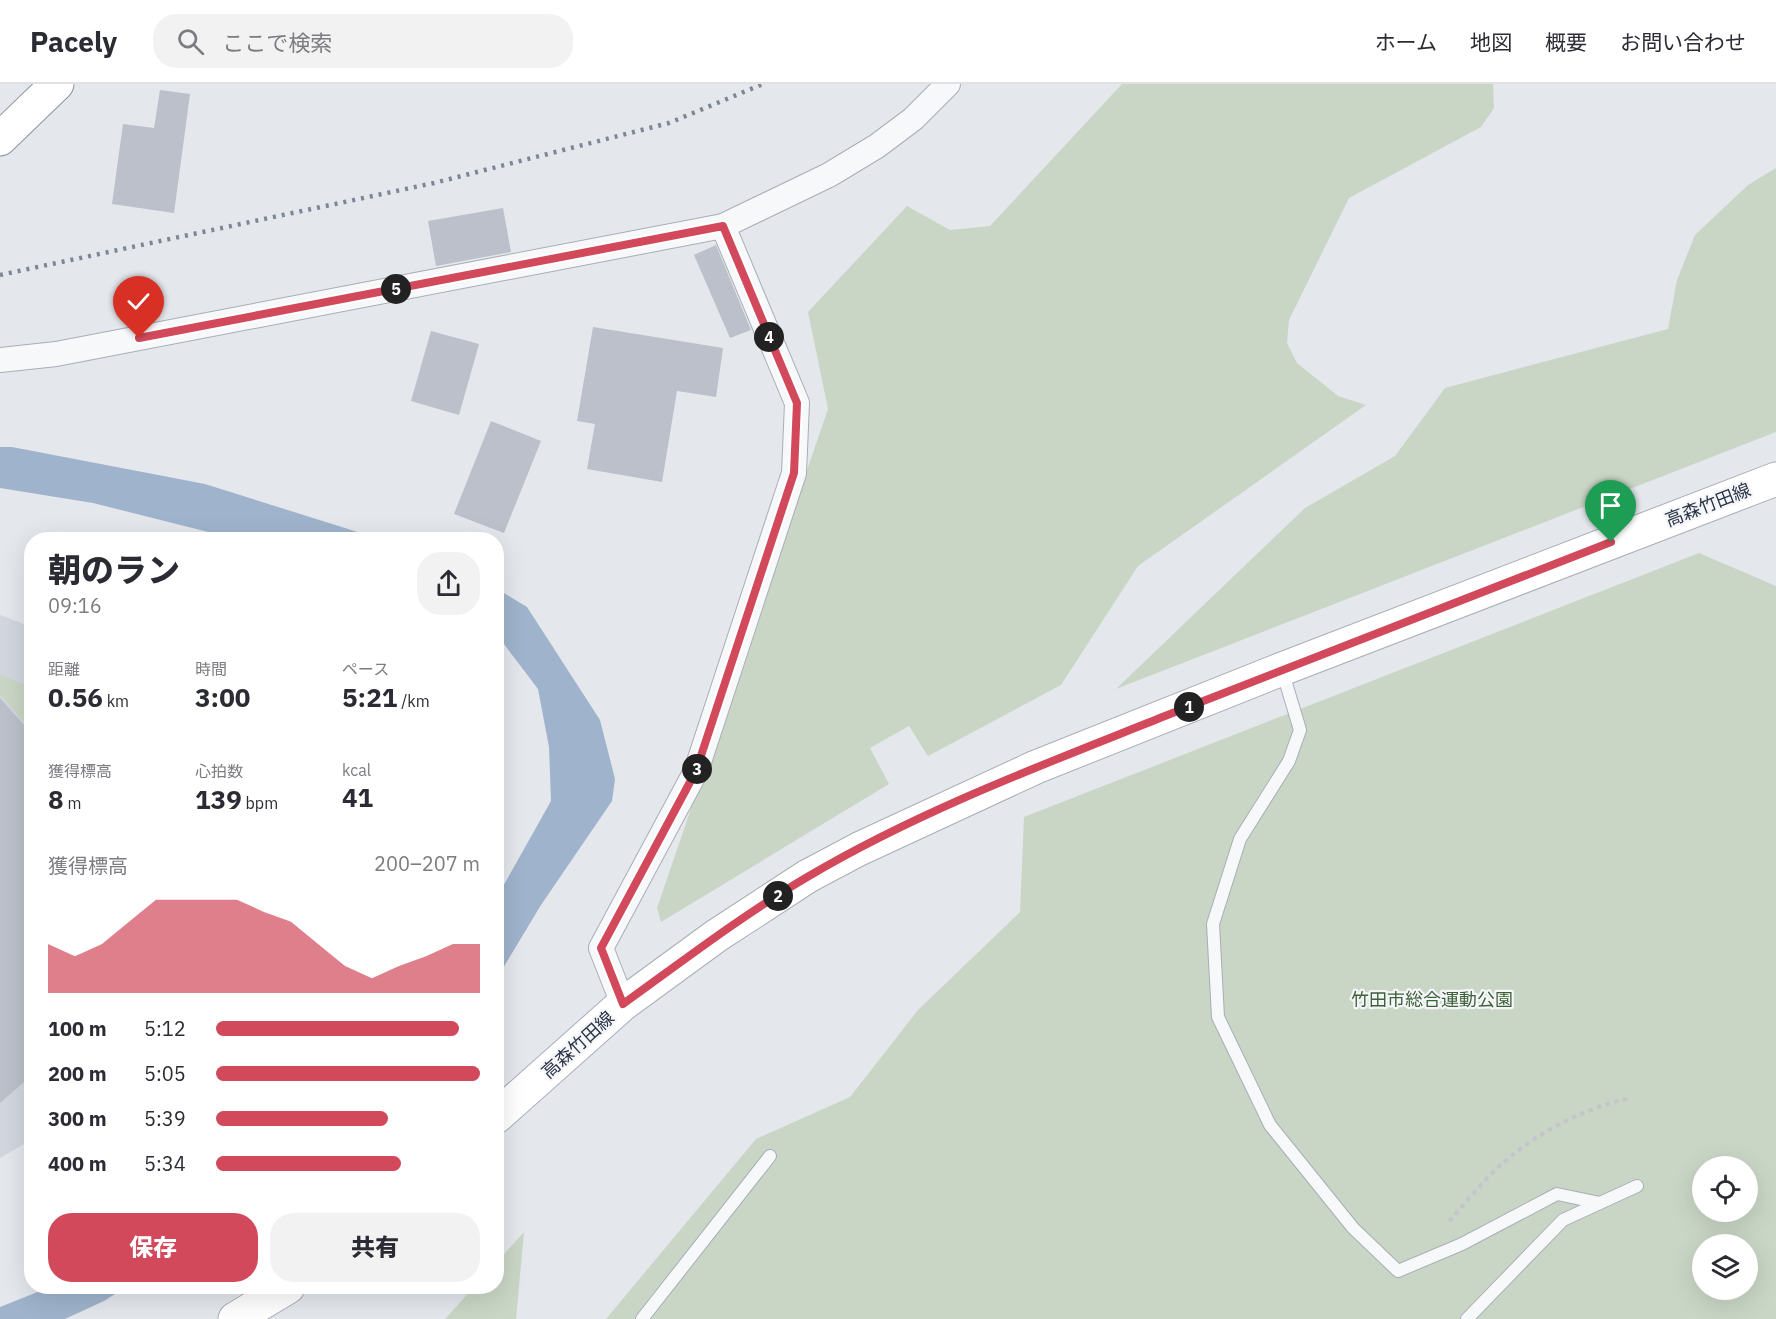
<!DOCTYPE html>
<html lang="ja">
<head>
<meta charset="utf-8">
<style>
	body { margin:0; font-family:"IBM Plex Sans","Noto Sans JP",sans-serif; background:#f2f2f3; color:#2b2b33; height:100vh; display:flex; flex-direction:column; font-size:22px; white-space:nowrap }
	* { box-sizing:border-box; margin:0 }
	p { font-size:20px; color:#7c7c81 }
	.icon { flex:none; width:33px; height:33px; fill:none; stroke:currentColor; stroke-width:2; stroke-linecap:round; stroke-linejoin:round }
	.map { position:relative; flex:1; overflow:hidden }
	.sheet { position:absolute; left:24px; top:448px; width:480px; height:762px; display:flex; flex-direction:column; background:#fff; border-radius:24px; box-shadow:0 6px 24px #0002 }
	.sheet>* { flex:none }
	.buttons { position:absolute; left:1692px; top:1072px; display:grid; gap:12px }
	.buttons a { display:grid; place-items:center; width:66px; height:66px; border-radius:50%; background:#fff; box-shadow:0 6px 24px #0002; font-size:30px }
	.pin { position:absolute; display:grid; place-items:center; width:51px; height:51px; color:#fff; margin:-62px -26px; border-radius:50% 50% 50% 0; rotate:-45deg; box-shadow:0 0 6px #0007 }
	.pin .icon { rotate:45deg }
	.km { position:absolute; width:30px; height:30px; margin:-15px; border-radius:50%; background:#222; color:#fff; font-size:16px; line-height:30px; text-align:center }
	.round { display:grid; place-items:center; flex:none; width:63px; height:63px; border-radius:24px; background:#f2f2f3 }
	.summary { display:flex; align-items:center; justify-content:space-between; height:102px; padding:0 24px }
	h1 { font-size:33px; font-weight:800; line-height:45px }
	.figures { display:grid; grid-template-columns:repeat(3,1fr); gap:9px; height:102px; padding:6px 24px }
	.figures div { display:grid; align-content:center }
	.figures b { font-size:26px; font-weight:800 }
	.figures small { font-size:16px; font-weight:400 }
	.figures p { font-size:16px }
	.chart { height:168px; padding:12px 24px }
	.chart p { display:flex; justify-content:space-between }
	.chart svg { width:100%; height:108px; margin-top:6px; fill:#d1495b; opacity:.7 }
	.action { display:flex; gap:12px; margin-top:auto; padding:12px 24px }
	.action a { flex:1; height:69px; border-radius:24px; background:#d1495b; color:#fff; font-size:24px; font-weight:800; line-height:69px; text-align:center }
	.action a+a { background:#f2f2f3; color:#2b2b33 }
	ul { padding:0 24px; list-style:none; font-size:20px }
	li { display:grid; grid-template-columns:96px 72px 1fr; align-items:center; height:45px }
	li i { height:15px; border-radius:8px; background:#d1495b }
	header { display:flex; align-items:center; gap:36px; box-sizing:border-box; height:84px; padding:0 30px; background:#fff; border-bottom:2px solid #e1e1e2 }
	header strong { font-size:28px }
	nav { display:flex; gap:33px; margin-inline-start:auto; font-size:21px }
	.search { width:420px; height:54px; background:#f2f2f3; display:flex; align-items:center; gap:15px; box-sizing:border-box; padding:0 21px; border-radius:24px; color:#7c7c81; font-size:22px }
	.map>svg:first-child { display:block }
	.built { fill:#d2d6de }
	.green { fill:#c9d6c5; fill-rule:evenodd }
	.water { fill:#9fb4cc }
	.building { fill:#bbc0ca }
	.lines { fill:none; stroke-linecap:round; stroke-linejoin:round }
	.lane-casing { stroke:#a9aeb7; stroke-width:14 }
	.street-casing { stroke:#a9aeb7; stroke-width:26 }
	.secondary-casing { stroke:#a9aeb7; stroke-width:35 }
	.highway-casing { stroke:#8b94a3; stroke-width:35 }
	.path { stroke:#c2c5cb; stroke-width:4; stroke-dasharray:4.5 4.5; stroke-linecap:butt }
	.lane { stroke:#f7f8fa; stroke-width:12 }
	.street { stroke:#f7f8fa; stroke-width:24 }
	.secondary { stroke:#fff; stroke-width:33 }
	.highway { stroke:#fff; stroke-width:33 }
	.rail { stroke:#7d8696; stroke-width:4.5; stroke-dasharray:3 6; stroke-linecap:butt }
	.route-casing { stroke:#fff; stroke-width:12 }
	.route { stroke:#d1495b; stroke-width:8 }
	.labels { text-anchor:middle; stroke-width:4.5; stroke-linejoin:round; paint-order:stroke }
	.street-label { font-size:18px; fill:#2b3445; stroke:#f4f6f9 }
	.park-label { font-size:18px; fill:#3f6138; stroke:#f4f6f9 }
</style>
</head>
<body>
<header>
<strong>Pacely</strong>
<div class="search"><svg class="icon" aria-label="search" viewBox="0 0 24 24"><circle cx="10" cy="10" r="6"/><path d="M15 15l6 6"/></svg>ここで検索</div>
<nav><a>ホーム</a><a>地図</a><a>概要</a><a>お問い合わせ</a></nav>
</header>
<div class="map">
<svg width="1776" height="1235" viewBox="0 0 1776 1235">
	<rect width="100%" height="100%" fill="#e4e7ec"/>
	<path class="built" d="M 0,531 L 32,543 L 31,1056 L 0,1074 Z"/>
	<g class="green">
		<path d="M 1122,0 L 1493,0 L 1494,24 L 1481,43 L 1349,114 L 1289,236 L 1287,259 L 1297,279 L 1338,312 L 1366,321 L 1138,482 L 1061,601 L 928,672 L 909,642 L 870,664 L 889,700 L 661,838 L 657,824 L 828,325 L 808,228 L 907,122 L 950,146 L 990,142 Z"/>
		<path d="M 1776,84 L 1776,348 L 1116,605 L 1305,424 L 1395,372 L 1445,304 L 1668,245 L 1677,196 L 1695,151 L 1748,101 Z"/>
		<path d="M 1699,469 L 1776,502 L 1776,1235 L 606,1235 L 756,1055 L 850,1013 L 918,926 L 1020,828 L 1024,733 ZM 1702,1083 L 1748,1083 L 1748,1128 L 1702,1128 ZM 1702,1161 L 1748,1161 L 1748,1206 L 1702,1206 Z"/>
		<path d="M 0,591 L 31,603 L 31,646 L 0,610 Z"/>
		<path d="M 524,1148 L 516,1235 L 445,1235 L 474,1203 L 496,1203 L 497,1178 Z"/>
	</g>
	<g class="water">
		<path d="M 0,363 L 12,363 L 205,400 L 383,456 L 240,456 L 93,419 L 0,404 Z"/>
		<path d="M 497,505 L 527,523 L 600,636 L 615,695 L 612,717 L 541,821 L 497,894 L 497,813 L 551,717 L 549,663 L 538,605 L 497,551 Z"/>
		<path d="M 50,1203 L 126,1203 L 104,1217 L 65,1235 L 0,1235 L 0,1223 Z"/>
	</g>
	<g class="building">
		<path d="M 160,6 L 190,10 L 174,129 L 112,120 L 123,40 L 154,44 Z"/>
		<path d="M 503,124 L 511,168 L 436,182 L 428,137 Z"/>
		<path d="M 716,161 L 751,246 L 730,254 L 694,171 Z"/>
		<path d="M 593,243 L 723,264 L 716,313 L 677,307 L 662,398 L 587,385 L 595,340 L 577,337 Z"/>
		<path d="M 431,247 L 479,260 L 459,331 L 411,317 Z"/>
		<path d="M 491,337 L 541,357 L 504,449 L 454,430 Z"/>
		<path d="M 0,614 L 32,650 L 32,991 L 0,1019 Z"/>
	</g>
	<g class="lines">
		<g class="lane-casing">
			<g id="lane">
				<path d="M 1282,586 L 1300,646 L 1289,677 L 1240,755 L 1213,840 L 1218,933 L 1270,1041 L 1353,1144 L 1398,1187 L 1462,1160 L 1557,1110 L 1600,1119"/>
				<path d="M 642,1235 L 770,1072"/>
				<path d="M 1467,1235 L 1563,1136 L 1637,1102"/>
			</g>
		</g>
		<g class="street-casing">
			<g id="street">
				<path d="M 0,276 L 56,270 L 723,142 L 829,91 L 877,62 L 913,35 L 948,0"/>
				<path d="M 623,920 L 601,864 L 696,687 L 794,389 L 797,319 L 723,142"/>
			</g>
		</g>
		<g class="secondary-casing">
			<g id="secondary">
				<path d="M 496,1033 L 623,920 L 716,852 L 808,792 L 859,765 L 1036,683 L 1282,585 L 1776,395"/>
				<path d="M 235,1235 L 288,1203"/>
			</g>
		</g>
		<g class="highway-casing">
			<path id="highway" d="M 0,55 L 57,0"/>
		</g>
		<path class="path" d="M 1449,1137 C 1467,1118 1483,1096 1503,1079 C 1539,1047 1583,1025 1630,1014"/>
		<use href="#lane" class="lane"/>
		<use href="#street" class="street"/>
		<use href="#secondary" class="secondary"/>
		<use href="#highway" class="highway"/>
		<path class="rail" d="M 0,191 L 434,99 L 669,39 L 763,0"/>
	</g>
	<g class="lines">
		<g class="route-casing">
			<path id="route" d="M 139,254 L 723,142 L 797,319 L 794,389 L 696,687 L 601,864 L 623,920 C 684,876 744,830 809,792 C 921,726 1045,680 1165,632 C 1313,573 1462,516 1611,458"/>
		</g>
		<use href="#route" class="route"/>
	</g>
	<g class="labels">
		<g class="street-label">
			<text transform="translate(1708 421) rotate(-21)" y="6">高森竹田線</text>
			<text transform="translate(578 961) rotate(-42)" y="6">高森竹田線</text>
		</g>
		<g class="park-label">
			<text x="1432" y="922">竹田市総合運動公園</text>
		</g>
	</g>
</svg>
<div class="buttons">
<a><svg class="icon" aria-label="locate" viewBox="0 0 24 24"><circle cx="12" cy="12" r="6"/><path d="M12 2v4M12 18v4M2 12h4M18 12h4"/></svg></a>
<a><svg class="icon" aria-label="layers" viewBox="0 0 24 24"><path d="M12 4l9 5-9 5-9-5zM3 14l9 5 9-5"/></svg></a>
</div>
<div class="pin" style="left:1611px;top:458px;background:#1e9e55"><svg class="icon" aria-label="arrive" viewBox="0 0 24 24"><path d="M6 21V4h12l-3 4 3 4H6"/></svg></div>
<div class="pin" style="left:139px;top:254px;background:#d93025"><svg class="icon" aria-label="check" viewBox="0 0 24 24"><path d="M5 12l5 5 9-10"/></svg></div>
<b class="km" style="left:1189px;top:623px">1</b>
<b class="km" style="left:778px;top:812px">2</b>
<b class="km" style="left:697px;top:685px">3</b>
<b class="km" style="left:769px;top:253px">4</b>
<b class="km" style="left:396px;top:205px">5</b>
<section class="sheet">
<div class="summary"><div><h1>朝のラン</h1><p>09:16</p></div><a class="round"><svg class="icon" aria-label="share" viewBox="0 0 24 24"><path d="M12 15V3M7 8l5-5 5 5M5 13v7h14v-7"/></svg></a></div>
<div class="figures">
<div><p>距離</p><b>0.56<small> km</small></b></div>
<div><p>時間</p><b>3:00</b></div>
<div><p>ペース</p><b>5:21<small> /km</small></b></div>
</div>
<div class="figures">
<div><p>獲得標高</p><b>8<small> m</small></b></div>
<div><p>心拍数</p><b>139<small> bpm</small></b></div>
<div><p>kcal</p><b>41</b></div>
</div>
<div class="chart"><p><span>獲得標高</span>200–207 m</p>
<svg viewBox="0 0 160 44" preserveAspectRatio="none"><path d="M0 44V24L10 29L20 24L30 15L40 6L50 6L60 6L70 6L80 11L90 15L100 24L110 33L120 38L130 33L140 29L150 24L160 24V44z"/></svg>
</div>
<ul>
<li><b>100 m</b>5:12<i style="width:92%"></i></li>
<li><b>200 m</b>5:05<i style="width:100%"></i></li>
<li><b>300 m</b>5:39<i style="width:65%"></i></li>
<li><b>400 m</b>5:34<i style="width:70%"></i></li>
</ul>
<div class="action"><a>保存</a><a>共有</a></div>
</section>
</div>
</body>
</html>
